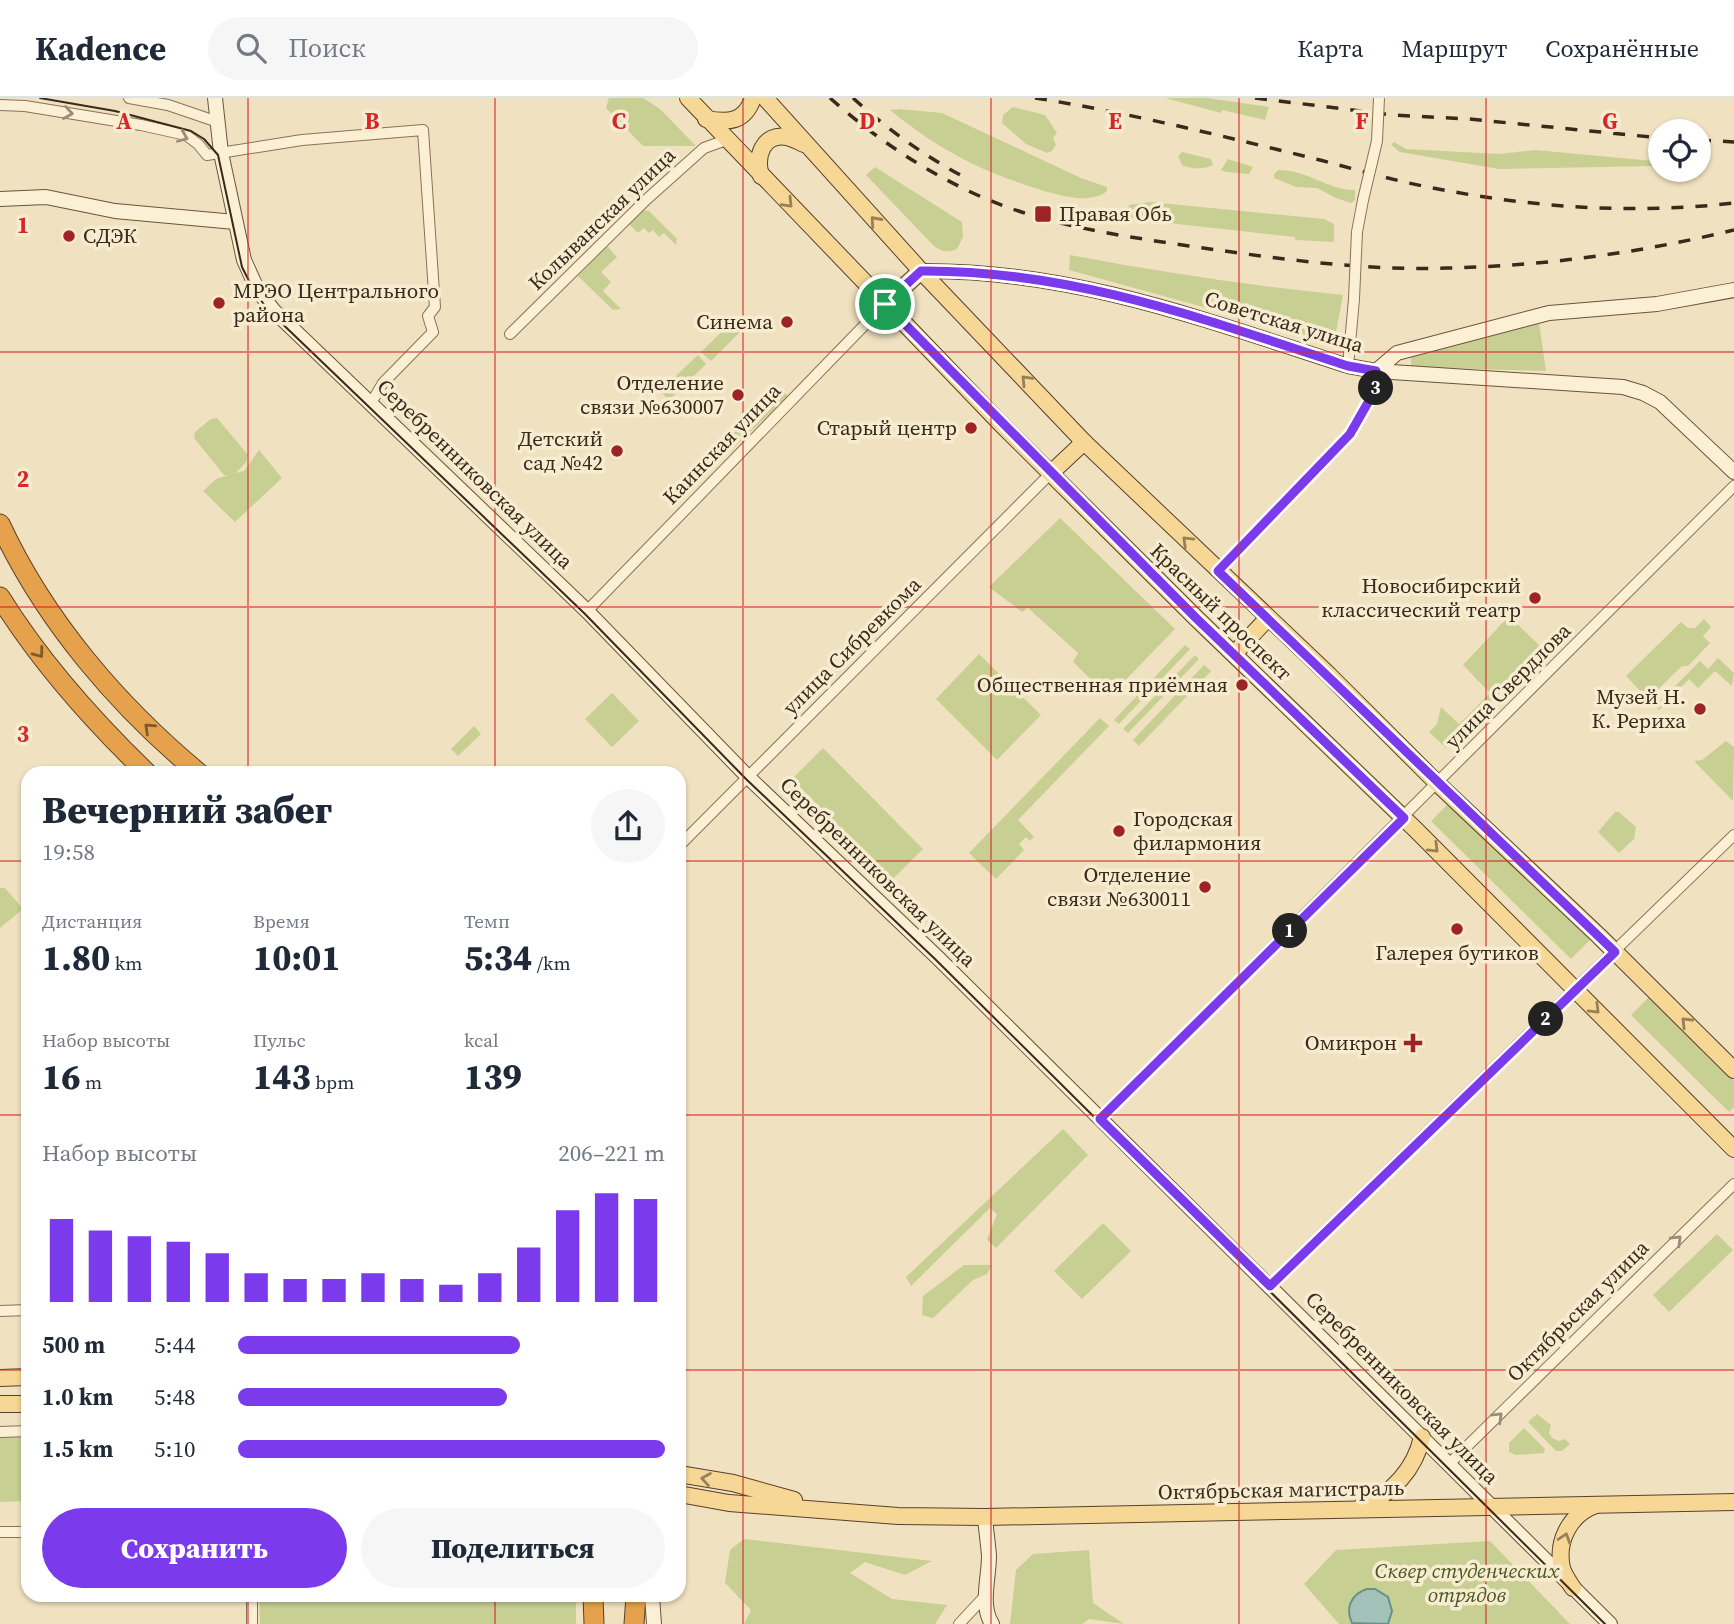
<!DOCTYPE html>
<html lang="ru">
<head>
<meta charset="utf-8">
<style>
	body { margin:0; font-family:"Source Serif 4",serif; background:#f6f6f7; color:#1f2937; height:100vh; display:flex; flex-direction:column; font-size:26px; white-space:nowrap }
	* { box-sizing:border-box; margin:0 }
	p { font-size:23px; color:#747a83 }
	.icon { flex:none; width:38px; height:38px; fill:none; stroke:currentColor; stroke-width:2; stroke-linecap:round; stroke-linejoin:round }
	.map { position:relative; flex:1; overflow:hidden }
	.side { position:absolute; left:21px; top:668px; width:665px; height:836px; display:flex; flex-direction:column; background:#fff; border-radius:21px; box-shadow:0 2px 5px #0004 }
	.side>* { flex:none }
	.controls { position:absolute; left:1648px; top:21px; display:grid; gap:14px }
	.controls a { display:grid; place-items:center; width:63px; height:63px; border-radius:50%; background:#fff; box-shadow:0 2px 5px #0004; font-size:35px }
	.pin { position:absolute; display:grid; place-items:center; width:60px; height:60px; color:#fff; margin:-30px; border:4px solid #fff; border-radius:50%; box-shadow:0 2px 7px #0007 }
	.km { position:absolute; width:35px; height:35px; margin:-18px; border-radius:50%; background:#222; color:#fff; font-size:19px; line-height:35px; text-align:center }
	.round { display:grid; place-items:center; flex:none; width:74px; height:74px; border-radius:37px; background:#f6f6f7 }
	.overview { display:flex; align-items:center; justify-content:space-between; height:119px; padding:0 21px }
	h1 { font-size:38px; font-weight:800; line-height:52px }
	.stats { display:grid; grid-template-columns:repeat(3,1fr); gap:10px; height:119px; padding:7px 21px }
	.stats div { display:grid; align-content:center }
	.stats b { font-size:35px; font-weight:800 }
	.stats small { font-size:19px; font-weight:400 }
	.stats p { font-size:19px }
	.chart { height:196px; padding:14px 21px }
	.chart p { display:flex; justify-content:space-between }
	.chart svg { width:100%; height:126px; margin-top:7px; stroke:#7c3aed; stroke-width:6 }
	.button { display:flex; gap:14px; margin-top:auto; padding:14px 21px }
	.button a { flex:1; height:80px; border-radius:42px; background:#7c3aed; color:#fff; font-size:28px; font-weight:800; line-height:80px; text-align:center }
	.button a+a { background:#f6f6f7; color:#1f2937 }
	ul { padding:0 21px; list-style:none; font-size:23px }
	li { display:grid; grid-template-columns:112px 84px 1fr; align-items:center; height:52px }
	li i { height:18px; border-radius:9px; background:#7c3aed }
	header { display:flex; align-items:center; gap:42px; box-sizing:border-box; height:98px; padding:0 35px; background:#fff; border-bottom:2px solid #e0e1e3 }
	header strong { font-size:33px }
	nav { display:flex; gap:38px; margin-inline-start:auto; font-size:24px }
	.search { width:490px; height:63px; background:#f6f6f7; display:flex; align-items:center; gap:18px; box-sizing:border-box; padding:0 24px; border-radius:38px; color:#747a83; font-size:26px }
	.map>svg:first-child { display:block }
	.green { fill:#c8cf93 }
	.water { fill:#a3c2b9; stroke:#6a9187; stroke-width:2 }
	.lines { fill:none; stroke-linecap:round; stroke-linejoin:round }
	.street-casing { stroke:#8a7257; stroke-width:12 }
	.secondary-casing { stroke:#6c533a; stroke-width:16 }
	.primary-casing { stroke:#58402c; stroke-width:18 }
	.highway-casing { stroke:#58402c; stroke-width:21 }
	.street { stroke:#fbefd4; stroke-width:10 }
	.secondary { stroke:#fbefd4; stroke-width:14 }
	.primary { stroke:#f6d795; stroke-width:16 }
	.highway { stroke:#e5a14b; stroke-width:19 }
	.tram { stroke:#392a1c; stroke-width:2 }
	.rail { stroke:#392a1c; stroke-width:3.5; stroke-dasharray:12 12; stroke-linecap:butt }
	.street-bridge-casing { stroke:#8a7257; stroke-width:12; stroke-linecap:butt }
	.street-bridge { stroke:#fbefd4; stroke-width:10 }
	.oneway { stroke:#9a8c78 }
	.oneway2 { stroke:#988058 }
	.oneway3 { stroke:#7e5a2f }
	.route-casing { stroke:#fff; stroke-width:14 }
	.route { stroke:#7c3aed; stroke-width:9 }
	.grid { fill:none; stroke:#d62828; stroke-width:2; stroke-opacity:0.55 }
	.poi-dot { fill:#9d2325; stroke:#f7ecd0; stroke-width:2.5 }
	.labels { text-anchor:middle; stroke-width:7; stroke-linejoin:round; paint-order:stroke }
	.poi-label { font-size:21px; fill:#392a1c; stroke:#f7ecd0; text-anchor:end }
	.street-label { font-size:21px; fill:#392a1c; stroke:#f7ecd0 }
	.park-label { font-size:21px; font-style:italic; fill:#4a5722; stroke:#f7ecd0 }
	.grid-label { font-size:23px; text-anchor:middle; font-weight:bold; fill:#d62828; stroke:#f7ecd0; stroke-width:7; stroke-linejoin:round; paint-order:stroke }
</style>
</head>
<body>
<header>
<strong>Kadence</strong>
<div class="search"><svg class="icon" aria-label="search" viewBox="0 0 24 24"><circle cx="10" cy="10" r="6"/><path d="M15 15l6 6"/></svg>Поиск</div>
<nav><a>Карта</a><a>Маршрут</a><a>Сохранённые</a></nav>
</header>
<div class="map">
<svg width="1734" height="1526" viewBox="0 0 1734 1526">
	<rect width="100%" height="100%" fill="#f0e2c0"/>
	<g class="green">
		<path d="M 609,0 L 643,0 L 660,11 L 696,48 L 643,48 L 606,10 Z"/>
		<path d="M 1165,0 L 1207,0 L 1269,9 L 1265,22 L 1222,12 L 1221,15 Z"/>
		<path d="M 1013,9 L 1045,17 L 1057,35 L 1053,40 L 1056,47 L 1052,53 L 1047,55 L 1026,46 L 1002,25 L 1003,17 Z"/>
		<path d="M 899,11 L 942,15 L 1081,80 L 1107,89 L 1107,93 C 1101,99 1086,101 1077,100 C 1050,97 997,78 973,66 C 944,52 915,33 890,12 Z"/>
		<path d="M 1394,44 L 1406,51 L 1499,56 L 1535,52 L 1653,63 L 1654,68 L 1499,71 L 1400,54 L 1391,47 Z"/>
		<path d="M 1182,54 L 1211,61 L 1213,67 C 1203,72 1192,71 1182,67 L 1178,58 Z"/>
		<path d="M 1228,61 L 1253,69 L 1249,76 L 1226,74 L 1221,72 Z"/>
		<path d="M 875,69 L 962,124 L 963,139 L 957,151 C 946,155 941,154 932,146 L 866,77 Z"/>
		<path d="M 1278,72 C 1309,72 1327,92 1355,92 L 1355,102 L 1351,105 L 1336,100 L 1317,90 L 1296,89 L 1274,80 L 1274,76 Z"/>
		<path d="M 1150,104 L 1324,121 L 1334,126 L 1334,144 L 1295,142 L 1295,139 L 1124,120 L 1129,107 Z"/>
		<path d="M 643,112 L 649,113 L 677,141 L 676,147 L 664,135 L 659,139 L 653,132 L 649,135 L 644,130 L 638,135 L 629,126 Z"/>
		<path d="M 607,148 L 617,159 L 601,174 L 611,184 L 603,193 L 621,211 L 613,212 L 578,178 Z"/>
		<path d="M 1070,157 C 1161,174 1251,188 1343,197 L 1334,245 L 1069,172 Z"/>
		<path d="M 737,219 L 746,228 L 711,263 L 701,254 Z"/>
		<path d="M 1539,225 L 1546,273 L 1411,269 L 1411,259 Z"/>
		<path d="M 698,257 L 706,266 L 669,302 L 660,293 Z"/>
		<path d="M 777,287 L 788,298 L 712,370 L 706,365 L 707,353 Z"/>
		<path d="M 217,320 L 248,357 L 246,364 L 236,375 L 244,373 L 259,352 L 282,380 L 235,424 L 203,393 L 216,381 L 228,377 L 224,377 L 194,340 L 195,334 L 211,321 Z"/>
		<path d="M 1060,420 L 1175,531 L 1109,599 L 1073,564 L 1078,555 L 1028,510 L 1022,514 L 989,489 Z"/>
		<path d="M 1509,518 L 1543,551 L 1446,650 L 1429,634 L 1437,626 L 1441,609 L 1459,626 L 1490,595 L 1463,567 Z"/>
		<path d="M 1704,521 L 1711,529 L 1703,538 L 1710,545 L 1688,568 L 1682,568 L 1648,601 L 1626,578 L 1681,524 L 1688,530 L 1695,530 Z"/>
		<path d="M 1185,547 L 1190,551 L 1119,626 L 1114,622 Z"/>
		<path d="M 979,556 L 1041,617 L 997,662 L 936,601 Z"/>
		<path d="M 1195,557 L 1199,561 L 1128,635 L 1123,631 Z"/>
		<path d="M 1718,560 L 1734,575 L 1732,588 L 1715,573 L 1698,590 L 1689,581 L 1659,612 L 1655,608 L 1700,563 L 1708,571 Z"/>
		<path d="M 1204,567 L 1211,573 L 1139,648 L 1133,642 Z"/>
		<path d="M 612,595 L 639,623 L 612,649 L 585,621 Z"/>
		<path d="M 1100,620 L 1109,628 L 1018,722 L 1034,739 L 1030,743 L 1026,739 L 1019,746 L 1024,752 L 996,781 L 969,755 Z"/>
		<path d="M 474,628 L 481,636 L 458,658 L 451,651 Z"/>
		<path d="M 1726,643 L 1734,649 L 1733,703 L 1694,663 L 1702,662 Z"/>
		<path d="M 823,650 L 923,751 L 892,782 L 792,681 Z"/>
		<path d="M 1450,704 L 1590,842 L 1571,861 L 1431,723 Z"/>
		<path d="M 1615,714 L 1619,714 L 1636,729 L 1634,741 L 1619,755 L 1598,734 Z"/>
		<path d="M 0,790 L 5,790 L 23,811 L 0,830 Z"/>
		<path d="M 1649,899 L 1734,982 L 1734,1009 L 1729,1014 L 1631,917 Z"/>
		<path d="M 1063,1031 L 1088,1057 L 996,1150 L 987,1142 L 997,1116 L 990,1110 L 911,1188 L 906,1179 Z"/>
		<path d="M 1103,1125 L 1131,1153 L 1082,1201 L 1054,1173 Z"/>
		<path d="M 1717,1136 L 1733,1152 L 1669,1214 L 1653,1197 Z"/>
		<path d="M 964,1167 L 992,1167 L 987,1176 L 973,1182 L 933,1220 L 922,1217 L 923,1198 Z"/>
		<path d="M 1537,1316 L 1551,1327 L 1549,1335 L 1552,1340 L 1559,1343 L 1565,1341 L 1570,1346 L 1562,1353 L 1556,1353 L 1528,1324 Z"/>
		<path d="M 1524,1330 L 1545,1351 L 1544,1355 L 1516,1357 L 1509,1354 L 1509,1345 Z"/>
		<path d="M 28,1338 L 28,1403 L 0,1404 L 0,1339 Z"/>
		<path d="M 744,1441 L 932,1463 L 905,1477 L 865,1464 L 850,1475 L 892,1501 L 947,1507 L 935,1526 L 744,1526 L 751,1512 L 725,1485 L 730,1452 Z"/>
		<path d="M 1490,1443 L 1570,1526 L 1339,1526 L 1304,1486 L 1336,1452 Z"/>
		<path d="M 1089,1452 L 1093,1505 L 1124,1526 L 1089,1521 L 1082,1526 L 1010,1526 L 1016,1472 L 1033,1456 Z"/>
		<path d="M 259,1498 L 576,1498 L 576,1526 L 260,1526 Z"/>
	</g>
	<path class="water" d="M 1367,1491 L 1375,1491 L 1388,1499 L 1392,1513 L 1388,1526 L 1352,1525 C 1345,1510 1351,1496 1367,1491 Z"/>
	<g class="lines">
		<g class="street-casing">
			<g id="street">
				<path d="M 129,0 L 168,7 L 218,24"/>
				<path d="M 0,7 L 25,8 L 141,27 L 186,37 L 198,46 L 207,57 L 302,42 L 423,32 L 435,209 L 428,218 L 433,234 L 383,285 L 371,305"/>
				<path d="M 1357,134 L 1363,102"/>
				<path d="M 510,236 L 647,101 L 704,50 L 726,42"/>
				<path d="M 1348,268 L 1354,201"/>
				<path d="M 1218,473 L 1350,336 L 1378,287 L 1376,273"/>
				<path d="M 587,513 L 885,206"/>
				<path d="M 679,748 L 1051,375"/>
				<path d="M 1100,1021 L 1734,388"/>
				<path d="M 1270,1187 L 1734,737"/>
				<path d="M 0,1213 L 28,1212"/>
				<path d="M 0,1334 L 28,1333"/>
				<path d="M 1449,1366 L 1734,1086"/>
				<path d="M 0,1434 L 28,1434"/>
				<path d="M 252,1498 L 252,1526"/>
				<path d="M 959,1526 L 986,1497"/>
			</g>
		</g>
		<g class="secondary-casing">
			<g id="secondary">
				<path d="M 215,0 L 221,55 L 244,162 L 258,193 L 274,213 L 587,513 L 748,679 L 937,859 L 1610,1526"/>
				<path d="M 0,101 L 46,99 L 115,113 L 235,124"/>
				<path d="M 921,173 C 1074,172 1205,222 1348,268 L 1376,273 L 1623,289 L 1643,295 L 1660,304 L 1734,374"/>
				<path d="M 1376,273 L 1397,255 L 1549,215 L 1657,206 L 1734,192"/>
				<path d="M 985,1419 C 986,1432 988,1445 989,1458 C 989,1480 980,1507 992,1526"/>
				<path d="M 652,1498 L 654,1526"/>
			</g>
		</g>
		<g class="primary-casing">
			<g id="primary">
				<path d="M 688,0 L 1000,325 L 1196,520 L 1415,731 L 1734,1051"/>
				<path d="M 765,0 L 921,173 L 1084,344 L 1329,577 L 1438,686 L 1599,838 L 1734,972"/>
				<path d="M 706,21 C 729,25 745,24 753,0"/>
				<path d="M 761,78 C 755,58 763,35 787,39 C 793,40 799,44 804,46"/>
				<path d="M 885,206 L 921,173"/>
				<path d="M 1051,375 L 1084,344"/>
				<path d="M 1234,556 L 1268,520"/>
				<path d="M 0,1280 L 28,1279"/>
				<path d="M 0,1306 L 28,1306"/>
				<path d="M 679,1376 L 733,1385 L 794,1402"/>
				<path d="M 679,1396 L 729,1405 L 898,1418 L 985,1419 L 1734,1404"/>
				<path d="M 1362,1408 C 1392,1396 1415,1371 1422,1339"/>
				<path d="M 1573,1490 C 1569,1484 1564,1477 1562,1470 C 1556,1443 1570,1416 1596,1407"/>
			</g>
		</g>
		<g class="highway-casing">
			<g id="highway">
				<path d="M 0,426 C 45,523 118,608 200,676"/>
				<path d="M 0,499 C 41,565 92,622 148,676"/>
				<path d="M 593,1498 L 594,1526"/>
				<path d="M 634,1526 L 636,1498"/>
			</g>
		</g>
		<use href="#street" class="street"/>
		<use href="#secondary" class="secondary"/>
		<use href="#primary" class="primary"/>
		<use href="#highway" class="highway"/>
		<path class="tram" d="M 40,0 L 115,13 L 191,33 L 204,41 L 218,57 L 242,169 L 255,195 L 271,215 L 584,515 L 746,681 L 935,861 L 1605,1526"/>
		<g class="rail">
			<path d="M 830,0 C 874,39 921,71 975,96 C 1043,127 1116,137 1189,148 C 1274,160 1361,173 1447,170 C 1544,168 1639,155 1734,132"/>
			<path d="M 853,0 C 887,31 923,57 964,79"/>
			<path d="M 1035,0 C 1131,15 1226,39 1320,62 C 1354,71 1388,81 1423,88 C 1526,109 1630,117 1734,105"/>
			<path d="M 1255,0 L 1393,17 L 1469,21 L 1661,40"/>
			<path d="M 1699,42 L 1734,44"/>
		</g>
		<g class="street-bridge-casing">
			<g id="street-bridge">
				<path d="M 1363,102 L 1377,43 L 1379,0"/>
				<path d="M 1354,201 L 1357,134"/>
			</g>
		</g>
		<use href="#street-bridge" class="street-bridge"/>
	</g>
	<defs><path id="oneway-chevron" d="M-2-3.5L2.5 0L-2 3.5" fill="none" stroke-width="1.6" stroke-linecap="round" stroke-linejoin="round" transform="scale(1.75)"/></defs>
	<g class="oneway">
		<use href="#oneway-chevron" transform="translate(68 15) rotate(9)"/>
		<use href="#oneway-chevron" transform="translate(183 39) rotate(23)"/>
		<use href="#oneway-chevron" transform="translate(1677 1142) rotate(-45)"/>
		<use href="#oneway-chevron" transform="translate(1498 1319) rotate(-44)"/>
	</g>
	<g class="oneway2">
		<use href="#oneway-chevron" transform="translate(788 105) rotate(46)"/>
		<use href="#oneway-chevron" transform="translate(875 123) rotate(-132)"/>
		<use href="#oneway-chevron" transform="translate(1026 282) rotate(-134)"/>
		<use href="#oneway-chevron" transform="translate(1187 443) rotate(-136)"/>
		<use href="#oneway-chevron" transform="translate(1434 750) rotate(45)"/>
		<use href="#oneway-chevron" transform="translate(1595 911) rotate(45)"/>
		<use href="#oneway-chevron" transform="translate(1686 924) rotate(-135)"/>
		<use href="#oneway-chevron" transform="translate(706 1381) rotate(-171)"/>
		<use href="#oneway-chevron" transform="translate(1565 1440) rotate(-72)"/>
	</g>
	<g class="oneway3">
		<use href="#oneway-chevron" transform="translate(39 555) rotate(53)"/>
		<use href="#oneway-chevron" transform="translate(149 630) rotate(-137)"/>
	</g>
	<g class="lines">
		<g class="route-casing">
			<path id="route" d="M 921,173 C 1073,172 1206,222 1348,268 L 1376,273 L 1378,287 L 1350,336 L 1218,473 L 1615,854 L 1270,1188 L 1100,1021 L 1404,720 L 1196,520 L 885,206 Z"/>
		</g>
		<use href="#route" class="route"/>
	</g>
	<path class="grid" d="M 248,0 L 248,676M 495,0 L 495,676M 743,0 L 743,1526M 991,0 L 991,1526M 1239,0 L 1239,1526M 1486,0 L 1486,1526M 0,254 L 1734,254M 0,509 L 1734,509M 0,763 L 28,763M 679,763 L 1734,763M 0,1017 L 28,1017M 679,1017 L 1734,1017M 0,1272 L 28,1272M 679,1272 L 1734,1272M 248,1498 L 248,1526M 495,1498 L 495,1526"/>
	<g class="poi-dot">
		<rect x="1034" y="107" width="18" height="18" rx="3.5"/>
		<circle cx="69" cy="138" r="7"/>
		<circle cx="219" cy="205" r="7"/>
		<circle cx="787" cy="224" r="7"/>
		<circle cx="738" cy="297" r="7"/>
		<circle cx="971" cy="330" r="7"/>
		<circle cx="617" cy="353" r="7"/>
		<circle cx="1535" cy="500" r="7"/>
		<circle cx="1242" cy="587" r="7"/>
		<circle cx="1700" cy="611" r="7"/>
		<circle cx="1119" cy="733" r="7"/>
		<circle cx="1205" cy="789" r="7"/>
		<circle cx="1457" cy="831" r="7"/>
		<path d="M1409.5 934.5h7v7h7v7h-7v7h-7v-7h-7v-7h7z"/>
	</g>
	<g class="labels">
		<g class="poi-label">
			<text x="1059" y="123" text-anchor="start">Правая Обь</text>
			<text x="83" y="145" text-anchor="start">СДЭК</text>
			<text x="233" y="200" text-anchor="start">МРЭО Центрального<tspan x="233" dy="24">района</tspan></text>
			<text x="773" y="231">Синема</text>
			<text x="724" y="292">Отделение<tspan x="724" dy="24">связи №630007</tspan></text>
			<text x="957" y="337">Старый центр</text>
			<text x="603" y="348">Детский<tspan x="603" dy="24">сад №42</tspan></text>
			<text x="1521" y="495">Новосибирский<tspan x="1521" dy="24">классический театр</tspan></text>
			<text x="1228" y="594">Общественная приёмная</text>
			<text x="1686" y="606">Музей Н.<tspan x="1686" dy="24">К. Рериха</tspan></text>
			<text x="1133" y="728" text-anchor="start">Городская<tspan x="1133" dy="24">филармония</tspan></text>
			<text x="1191" y="784">Отделение<tspan x="1191" dy="24">связи №630011</tspan></text>
			<text x="1457" y="862" text-anchor="middle">Галерея бутиков</text>
			<text x="1397" y="952">Омикрон</text>
		</g>
		<g class="street-label">
			<text transform="translate(602 121) rotate(-44)" y="7">Колыванская улица</text>
			<text transform="translate(1284 224) rotate(17)" y="7">Советская улица</text>
			<text transform="translate(722 346) rotate(-46)" y="7">Каинская улица</text>
			<text transform="translate(475 376) rotate(44)" y="7">Серебренниковская улица</text>
			<text transform="translate(1221 514) rotate(44)" y="7">Красный проспект</text>
			<text transform="translate(852 548) rotate(-45)" y="7">улица Сибревкома</text>
			<text transform="translate(1508 588) rotate(-45)" y="7">улица Свердлова</text>
			<text transform="translate(878 774) rotate(44)" y="7">Серебренниковская улица</text>
			<text transform="translate(1578 1213) rotate(-45)" y="7">Октябрьская улица</text>
			<text transform="translate(1402 1290) rotate(45)" y="7">Серебренниковская улица</text>
			<text transform="translate(1281 1392) rotate(-1)" y="7">Октябрьская магистраль</text>
		</g>
		<g class="park-label">
			<text x="1467" y="1480">Сквер студенческих<tspan x="1467" dy="24">отрядов</tspan></text>
		</g>
	</g>
	<g class="grid-label">
		<text x="124" y="31">A</text>
		<text x="372" y="31">B</text>
		<text x="619" y="31">C</text>
		<text x="867" y="31">D</text>
		<text x="1115" y="31">E</text>
		<text x="1362" y="31">F</text>
		<text x="1610" y="31">G</text>
		<text x="23" y="135">1</text>
		<text x="23" y="389">2</text>
		<text x="23" y="644">3</text>
	</g>
</svg>
<div class="controls">
<a><svg class="icon" aria-label="locate" viewBox="0 0 24 24"><circle cx="12" cy="12" r="6"/><path d="M12 2v4M12 18v4M2 12h4M18 12h4"/></svg></a>
</div>
<div class="pin" style="left:885px;top:206px;background:#1e9e55"><svg class="icon" aria-label="arrive" viewBox="0 0 24 24"><path d="M6 21V4h12l-3 4 3 4H6"/></svg></div>
<b class="km" style="left:1290px;top:833px">1</b>
<b class="km" style="left:1546px;top:921px">2</b>
<b class="km" style="left:1376px;top:290px">3</b>
<section class="side">
<div class="overview"><div><h1>Вечерний забег</h1><p>19:58</p></div><a class="round"><svg class="icon" aria-label="share" viewBox="0 0 24 24"><path d="M12 15V3M7 8l5-5 5 5M5 13v7h14v-7"/></svg></a></div>
<div class="stats">
<div><p>Дистанция</p><b>1.80<small> km</small></b></div>
<div><p>Время</p><b>10:01</b></div>
<div><p>Темп</p><b>5:34<small> /km</small></b></div>
</div>
<div class="stats">
<div><p>Набор высоты</p><b>16<small> m</small></b></div>
<div><p>Пульс</p><b>143<small> bpm</small></b></div>
<div><p>kcal</p><b>139</b></div>
</div>
<div class="chart"><p><span>Набор высоты</span>206–221 m</p>
<svg viewBox="0 0 160 44" preserveAspectRatio="none"><path d="M5 44V15M15 44V19M25 44V21M35 44V23M45 44V27M55 44V34M65 44V36M75 44V36M85 44V34M95 44V36M105 44V38M115 44V34M125 44V25M135 44V12M145 44V6M155 44V8"/></svg>
</div>
<ul>
<li><b>500 m</b>5:44<i style="width:66%"></i></li>
<li><b>1.0 km</b>5:48<i style="width:63%"></i></li>
<li><b>1.5 km</b>5:10<i style="width:100%"></i></li>
</ul>
<div class="button"><a>Сохранить</a><a>Поделиться</a></div>
</section>
</div>
</body>
</html>
